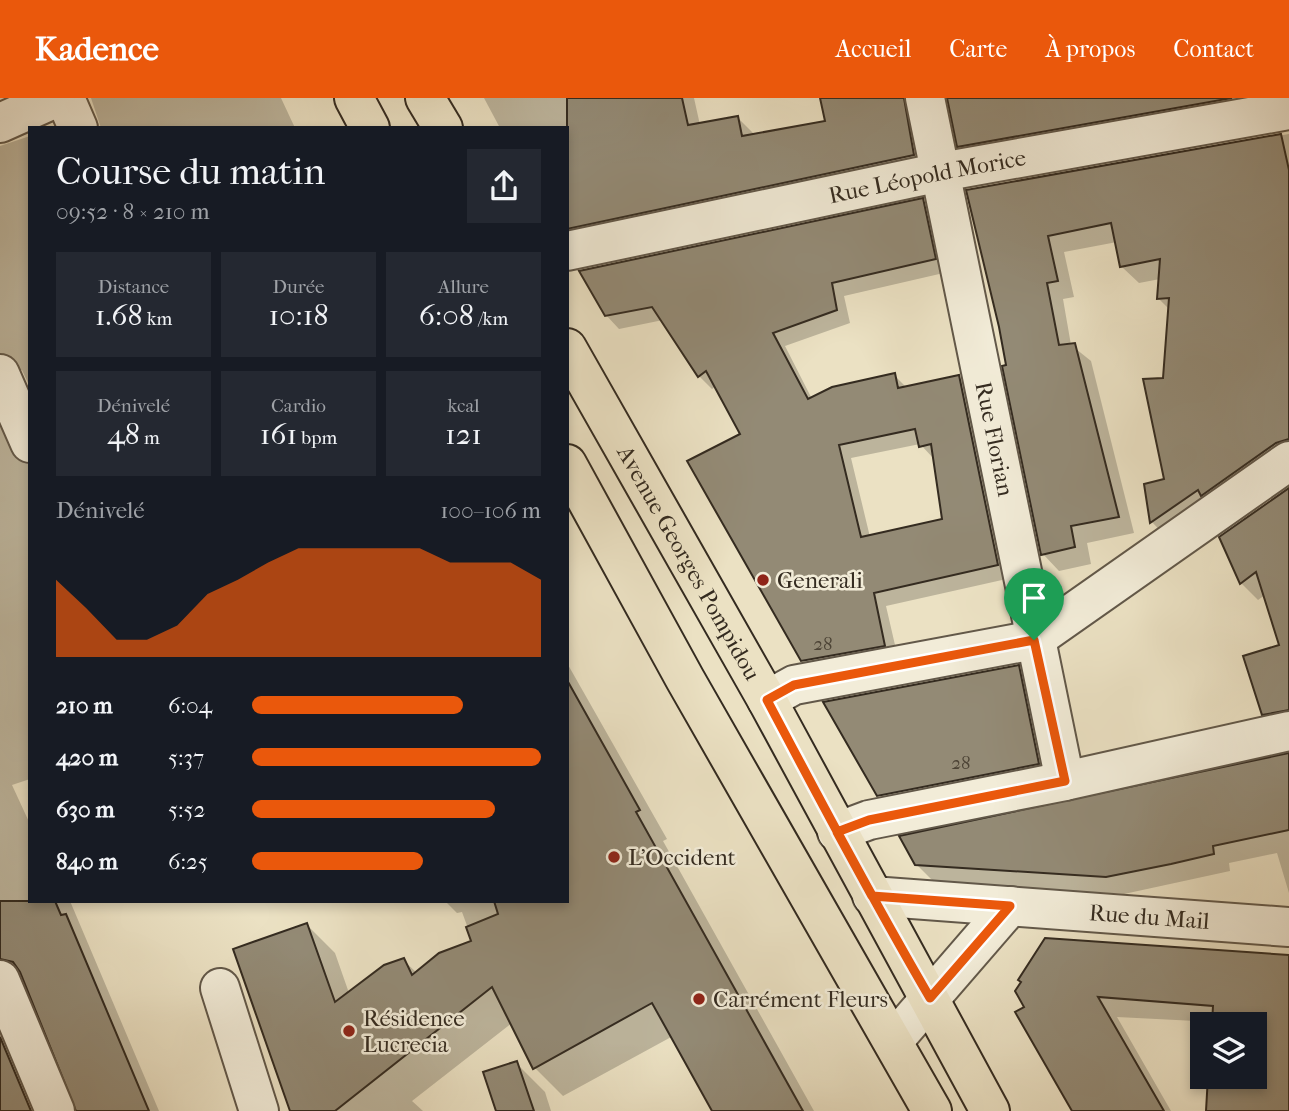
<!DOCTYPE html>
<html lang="fr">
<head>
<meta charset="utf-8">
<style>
	body { margin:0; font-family:"IM FELL French Canon",serif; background:#242831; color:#f1f3f6; height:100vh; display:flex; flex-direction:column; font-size:26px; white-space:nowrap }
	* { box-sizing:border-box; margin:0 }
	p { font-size:23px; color:#9ea1a6 }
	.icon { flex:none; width:38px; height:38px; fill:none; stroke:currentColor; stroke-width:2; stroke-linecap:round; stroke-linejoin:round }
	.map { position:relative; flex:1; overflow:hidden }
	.panel { position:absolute; left:28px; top:28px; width:541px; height:777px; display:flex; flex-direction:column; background:#171b24; border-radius:0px; box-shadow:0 4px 10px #0003 }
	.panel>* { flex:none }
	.tools { position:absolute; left:1190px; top:914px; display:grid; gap:14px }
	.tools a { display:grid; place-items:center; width:77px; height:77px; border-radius:0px; background:#171b24; box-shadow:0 4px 10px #0003; font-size:35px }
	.pin { position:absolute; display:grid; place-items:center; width:60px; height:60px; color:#fff; margin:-72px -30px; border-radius:50% 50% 50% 0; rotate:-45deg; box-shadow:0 0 7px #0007 }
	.pin .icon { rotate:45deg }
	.round { display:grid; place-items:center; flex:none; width:74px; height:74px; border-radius:0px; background:#242831 }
	.overview { display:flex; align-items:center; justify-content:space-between; height:119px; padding:0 28px }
	h1 { font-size:38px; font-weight:600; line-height:52px }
	.metrics { display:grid; grid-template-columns:repeat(3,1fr); gap:10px; height:119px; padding:7px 28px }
	.metrics div { display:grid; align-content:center; border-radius:0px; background:#242831; text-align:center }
	.metrics b { font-size:30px; font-weight:600 }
	.metrics small { font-size:19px; font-weight:400 }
	.metrics p { font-size:19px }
	.chart { height:196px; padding:14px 28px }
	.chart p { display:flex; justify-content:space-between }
	.chart svg { width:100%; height:126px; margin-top:7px; fill:#ea580c; opacity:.7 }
	ul { padding:0 28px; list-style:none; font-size:23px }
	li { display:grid; grid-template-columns:112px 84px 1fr; align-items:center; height:52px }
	li i { height:18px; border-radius:9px; background:#ea580c }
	header { display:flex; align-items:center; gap:42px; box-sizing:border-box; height:98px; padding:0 35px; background:#ea580c; color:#fff }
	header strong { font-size:33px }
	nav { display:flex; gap:38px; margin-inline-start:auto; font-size:24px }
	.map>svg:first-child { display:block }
	.shadow { fill:#0003; fill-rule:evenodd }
	.building { fill:#938a75; stroke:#342b20; stroke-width:2; fill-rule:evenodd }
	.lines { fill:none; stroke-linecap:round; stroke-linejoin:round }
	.minor-casing { stroke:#625849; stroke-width:42 }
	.major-casing { stroke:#342b20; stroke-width:42 }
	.minor { stroke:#f2ecd8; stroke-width:38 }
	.major { stroke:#ebe1c3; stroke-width:38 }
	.route-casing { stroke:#fff; stroke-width:14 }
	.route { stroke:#ea580c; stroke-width:9 }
	.poi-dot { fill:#8f2418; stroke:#f2ecd8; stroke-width:2.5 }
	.labels { text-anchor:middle; stroke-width:5; stroke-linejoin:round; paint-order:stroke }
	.number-label { font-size:19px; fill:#4c4335 }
	.street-label { font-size:23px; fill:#342b20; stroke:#f2ecd8 }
	.poi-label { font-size:23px; fill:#342b20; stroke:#f2ecd8; text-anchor:start }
</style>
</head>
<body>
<header>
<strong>Kadence</strong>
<nav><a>Accueil</a><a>Carte</a><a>À propos</a><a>Contact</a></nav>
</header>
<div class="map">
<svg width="1289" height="1013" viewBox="0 0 1289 1013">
	<rect width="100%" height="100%" fill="#ebe1c3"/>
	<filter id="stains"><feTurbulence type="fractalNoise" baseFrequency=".00286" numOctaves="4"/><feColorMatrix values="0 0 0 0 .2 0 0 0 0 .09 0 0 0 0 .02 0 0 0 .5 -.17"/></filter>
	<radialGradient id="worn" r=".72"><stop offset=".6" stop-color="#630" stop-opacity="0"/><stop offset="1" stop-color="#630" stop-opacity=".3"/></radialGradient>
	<g class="shadow">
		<path d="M 91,0 L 281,0 L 295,30 L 101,30 Z"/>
		<path d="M 484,0 L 694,0 L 700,27 L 738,20 L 755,37 L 825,25 L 820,0 L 928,0 L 930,74 L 567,142 L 567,30 L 500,30 Z"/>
		<path d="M 947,0 L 1289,0 L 976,65 L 959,48 Z"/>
		<path d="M 1289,36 L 1289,365 L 1168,441 L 1152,424 L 1146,387 L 1166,382 L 1164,282 L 1170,212 L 1159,201 L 1160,181 L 1139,185 L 1122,169 L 1117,144 L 1064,154 L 1074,199 L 1063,201 L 1071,247 L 1091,263 L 1134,435 L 1087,445 L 1091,466 L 1059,473 L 1043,456 L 1001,228 L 968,93 Z"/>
		<path d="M 30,38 L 30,289 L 22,272 L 11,274 L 0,284 L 0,48 Z"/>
		<path d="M 923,102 L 936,115 L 948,174 L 844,198 L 850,225 L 785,248 L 812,301 L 894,277 L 907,290 L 959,279 L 972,292 L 1011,480 L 886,508 L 898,560 L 816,576 L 802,562 L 742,336 L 716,288 L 712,291 L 699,278 L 663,222 L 619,231 L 606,217 ZM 920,346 L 935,362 L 944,423 L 870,439 L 851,360 Z"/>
		<path d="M 0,309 L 30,368 L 30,681 L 12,687 L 30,726 L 30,803 L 70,803 L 159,1013 L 78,1013 L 24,878 L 10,880 L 0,890 Z"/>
		<path d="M 1289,392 L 1289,632 L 1280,633 L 1263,616 L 1282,548 L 1265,497 L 1258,502 L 1241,485 L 1221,440 Z"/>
		<path d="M 567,565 L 667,741 L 663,743 L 814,1013 L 714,1013 L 673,938 L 563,998 L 535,970 L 512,925 L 412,1003 L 423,1013 L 292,1013 L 307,827 L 335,855 L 349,895 L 403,862 L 417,875 L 473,844 L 462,814 L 457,815 L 445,803 L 567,803 Z"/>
		<path d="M 1018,569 L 1037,587 L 1056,684 L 897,715 L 879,697 Z"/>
		<path d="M 1289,657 L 1289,795 L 1277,755 L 1229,765 L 1230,773 L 1124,796 L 934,784 L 916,766 Z"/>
		<path d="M 1289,860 L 1289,1013 L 1207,1013 L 1255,978 L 1255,926 L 1117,919 L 1171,1013 L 1074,1013 L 1018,915 Z"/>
		<path d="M 0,916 L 41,1013 L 0,1013 Z"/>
		<path d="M 516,965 L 545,994 L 551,1013 L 498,1013 Z"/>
	</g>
	<g class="building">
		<path d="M 567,0 L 682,0 L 688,27 L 738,18 L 742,38 L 825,23 L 820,0 L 904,0 L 914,57 L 567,131 Z"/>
		<path d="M 947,0 L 1232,0 L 957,49 Z"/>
		<path d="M 1281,36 L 1289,72 L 1289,341 L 1276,345 L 1201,398 L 1198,392 L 1150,425 L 1144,386 L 1164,381 L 1143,281 L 1163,280 L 1169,200 L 1157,201 L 1160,161 L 1120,169 L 1111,125 L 1048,138 L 1058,183 L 1047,185 L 1059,247 L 1075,245 L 1119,419 L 1071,428 L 1075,449 L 1041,457 L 1002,268 L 1006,267 L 999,229 L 966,92 Z"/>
		<path d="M 923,100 L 936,161 L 832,185 L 837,212 L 773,235 L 808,301 L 832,289 L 895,275 L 898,290 L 959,277 L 998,467 L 874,495 L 885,548 L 801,563 L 687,363 L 740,336 L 706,273 L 698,279 L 652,209 L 605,218 L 579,173 ZM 915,331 L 919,349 L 931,346 L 942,421 L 861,439 L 839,347 Z"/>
		<path d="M 1289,390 L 1289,612 L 1262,617 L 1243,558 L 1279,547 L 1256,474 L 1240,486 L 1219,439 Z"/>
		<path d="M 1019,567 L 1039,666 L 877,698 L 823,604 Z"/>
		<path d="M 567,582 L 640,712 L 636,714 L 803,1013 L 712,1013 L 652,905 L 533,971 L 492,889 L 335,1013 L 290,1013 L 233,851 L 307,825 L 335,904 L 384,867 L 404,860 L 412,877 L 439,855 L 471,843 L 466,829 L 498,816 L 494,803 L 567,803 Z"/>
		<path d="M 1289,655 L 1289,732 L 1213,748 L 1214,756 L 1171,766 L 1106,779 L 915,767 L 899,738 Z"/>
		<path d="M 0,803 L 55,803 L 61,817 L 66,816 L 149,1013 L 76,1013 L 20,874 L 13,864 L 0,861 Z"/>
		<path d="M 1045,840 L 1289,857 L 1289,1013 L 1206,1013 L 1208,978 L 1255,978 L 1255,926 L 1212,926 L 1213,908 L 1098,899 L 1164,1013 L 1072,1013 L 1015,914 L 1024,909 L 1015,893 L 1021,884 L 1018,882 Z"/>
		<path d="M 0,939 L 31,1013 L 0,1013 Z"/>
		<path d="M 517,963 L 534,1013 L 496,1013 L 483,974 Z"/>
	</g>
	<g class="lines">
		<g class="minor-casing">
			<g id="minor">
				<path d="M 65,0 L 78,30"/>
				<path id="s1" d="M 925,0 L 1065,683"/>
				<path d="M 0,25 L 56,0"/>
				<path id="s2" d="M 567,153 L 941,74 L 1289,12"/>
				<path d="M 0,276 L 30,345"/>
				<path d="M 767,602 L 794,587 L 1034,542 L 1289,363"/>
				<path d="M 837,734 L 869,722 L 1065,683 L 1289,633"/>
				<path id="s3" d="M 872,798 L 1289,829"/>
				<path d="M 0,882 L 55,1013"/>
				<path d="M 220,890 L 259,1013"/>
				<path d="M 894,942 L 1010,808"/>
			</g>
		</g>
		<g class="major-casing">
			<g id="major">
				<path d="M 354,0 L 370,30"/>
				<path d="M 425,0 L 443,30"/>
				<path id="s4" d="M 567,250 L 767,602 L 990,1013"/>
				<path d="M 567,366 L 685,581 L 932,1013"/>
			</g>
		</g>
		<use href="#minor" class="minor"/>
		<use href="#major" class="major"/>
	</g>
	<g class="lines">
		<g class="route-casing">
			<path id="route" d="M 1034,542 L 1065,683 L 869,722 L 837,734 L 872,798 L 1010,808 L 930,900 C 873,802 820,702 767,602 L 794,587 L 1034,542"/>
		</g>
		<use href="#route" class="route"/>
	</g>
	<g class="poi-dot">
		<circle cx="763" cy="482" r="7"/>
		<circle cx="614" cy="759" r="7"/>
		<circle cx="699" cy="901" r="7"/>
		<circle cx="349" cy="933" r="7"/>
	</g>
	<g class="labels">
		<g class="number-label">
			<text x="823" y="552">28</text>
			<text x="961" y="671">28</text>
		</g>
		<g class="street-label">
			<text dy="8" stroke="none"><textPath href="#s2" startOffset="368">Rue Léopold Morice</textPath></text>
			<text dy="8" stroke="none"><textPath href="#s1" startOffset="348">Rue Florian</textPath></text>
			<text dy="8" stroke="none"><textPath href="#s4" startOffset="247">Avenue Georges Pompidou</textPath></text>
			<text dy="8" stroke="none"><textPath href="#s3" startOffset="278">Rue du Mail</textPath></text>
		</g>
		<g class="poi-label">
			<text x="777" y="490">Generali</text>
			<text x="628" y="767">L'Occident</text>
			<text x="713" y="909">Carrément Fleurs</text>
			<text x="363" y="928">Résidence<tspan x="363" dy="26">Lucrecia</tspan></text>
		</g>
	</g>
	<rect width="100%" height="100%" filter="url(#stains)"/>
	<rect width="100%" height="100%" fill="url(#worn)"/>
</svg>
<div class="tools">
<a><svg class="icon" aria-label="layers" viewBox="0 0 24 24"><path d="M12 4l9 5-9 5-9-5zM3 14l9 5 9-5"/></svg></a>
</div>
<div class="pin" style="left:1034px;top:542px;background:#1e9e55"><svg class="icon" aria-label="arrive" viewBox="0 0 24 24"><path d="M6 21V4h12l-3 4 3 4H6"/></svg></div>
<section class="panel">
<div class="overview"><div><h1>Course du matin</h1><p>09:52 · 8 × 210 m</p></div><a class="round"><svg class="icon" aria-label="share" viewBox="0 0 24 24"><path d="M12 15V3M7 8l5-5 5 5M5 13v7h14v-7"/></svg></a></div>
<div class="metrics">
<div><p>Distance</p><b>1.68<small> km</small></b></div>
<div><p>Durée</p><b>10:18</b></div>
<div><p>Allure</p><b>6:08<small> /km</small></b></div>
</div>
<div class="metrics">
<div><p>Dénivelé</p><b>48<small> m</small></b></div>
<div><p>Cardio</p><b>161<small> bpm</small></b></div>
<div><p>kcal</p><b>121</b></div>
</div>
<div class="chart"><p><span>Dénivelé</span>100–106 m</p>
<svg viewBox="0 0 160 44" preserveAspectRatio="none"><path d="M0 44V17L10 27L20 38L30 38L40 33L50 22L60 17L70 11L80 6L90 6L100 6L110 6L120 6L130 11L140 11L150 11L160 17V44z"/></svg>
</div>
<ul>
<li><b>210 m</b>6:04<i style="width:73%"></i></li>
<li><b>420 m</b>5:37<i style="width:100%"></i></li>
<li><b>630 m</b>5:52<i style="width:84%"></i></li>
<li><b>840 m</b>6:25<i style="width:59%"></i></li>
</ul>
</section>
</div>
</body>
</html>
